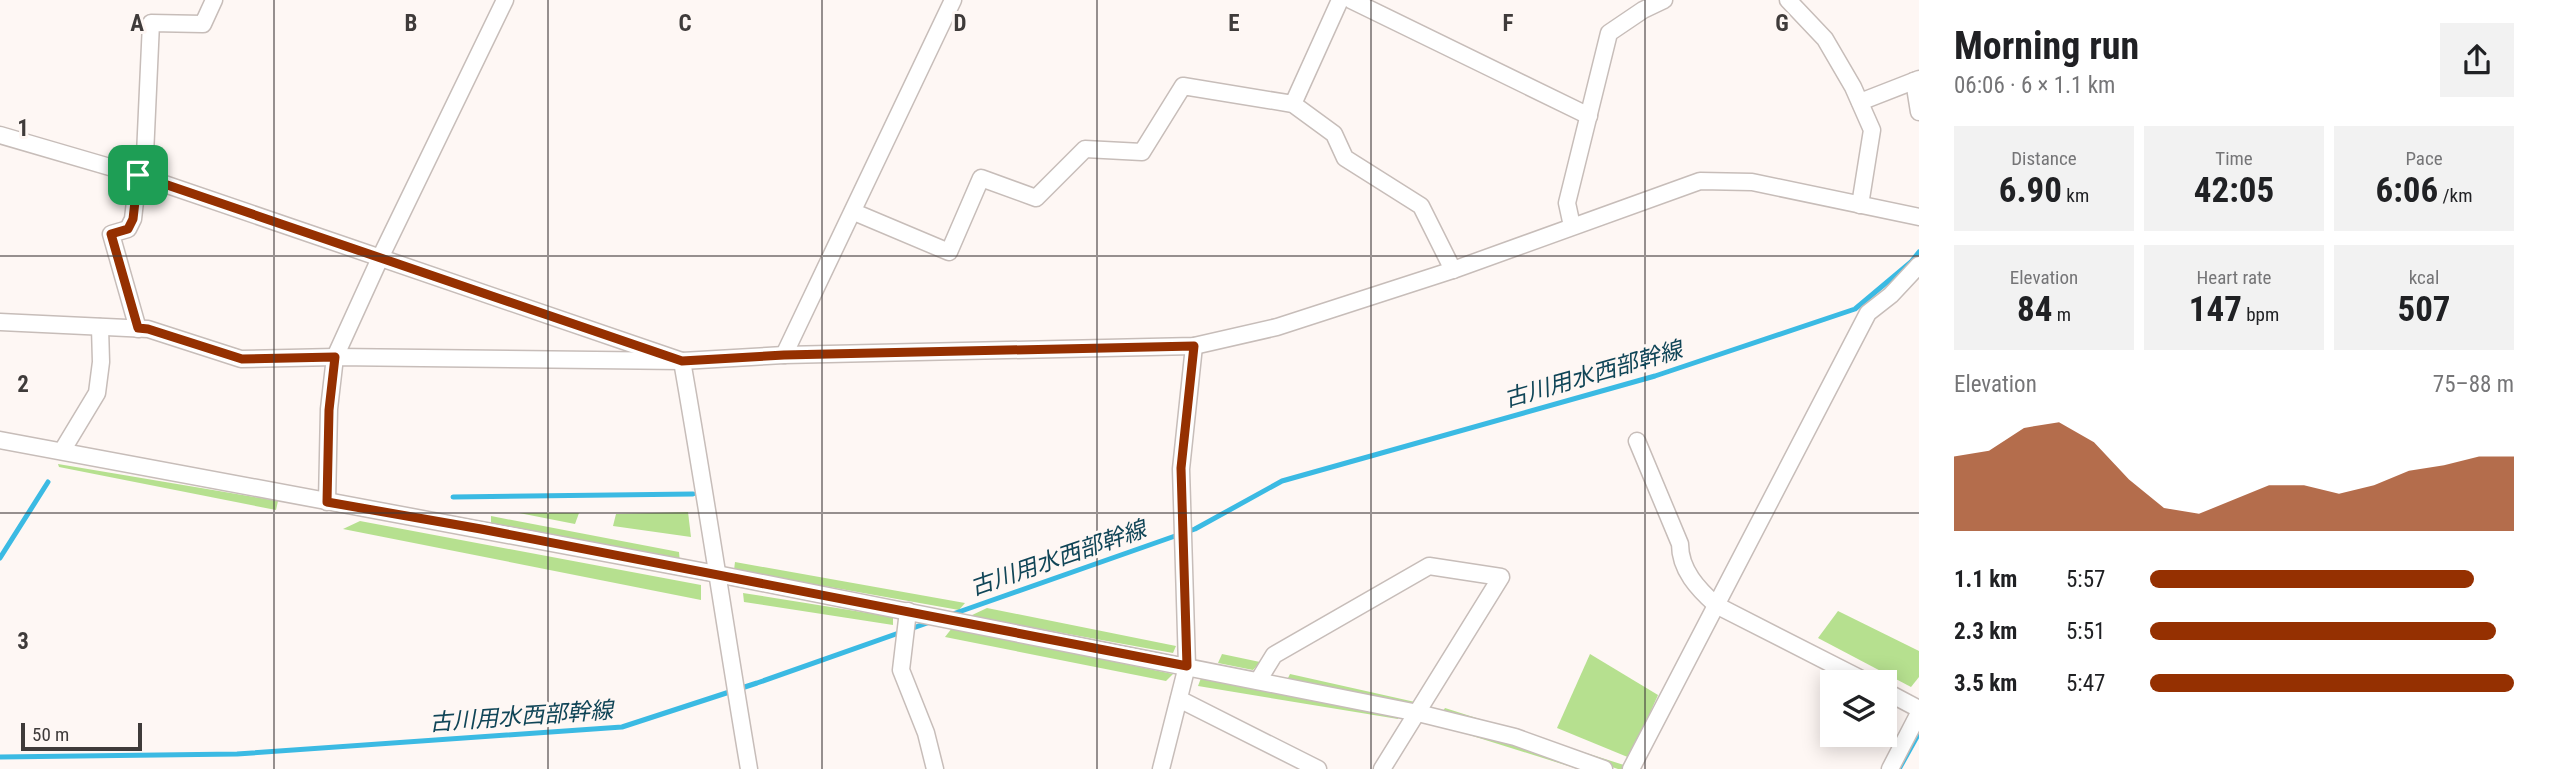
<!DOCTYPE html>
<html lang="en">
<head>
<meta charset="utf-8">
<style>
	body { margin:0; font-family:"Roboto Condensed","Noto Sans JP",sans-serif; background:#f2f2f2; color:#202124; height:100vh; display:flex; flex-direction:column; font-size:26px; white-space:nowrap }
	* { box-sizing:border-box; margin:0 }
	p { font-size:23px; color:#757577 }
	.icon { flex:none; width:38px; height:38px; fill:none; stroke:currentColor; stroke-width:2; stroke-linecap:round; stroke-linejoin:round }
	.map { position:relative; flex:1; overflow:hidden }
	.side { display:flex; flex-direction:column; background:#fff; width:630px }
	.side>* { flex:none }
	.tools { position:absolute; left:1820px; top:670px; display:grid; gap:14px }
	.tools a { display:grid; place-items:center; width:77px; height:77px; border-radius:0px; background:#fff; box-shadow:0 4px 18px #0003; font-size:35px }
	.scale { position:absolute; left:21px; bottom:18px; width:121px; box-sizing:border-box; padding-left:7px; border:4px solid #3f3b3a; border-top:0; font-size:19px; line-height:24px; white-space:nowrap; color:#3f3b3a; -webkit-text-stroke:5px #fef7f4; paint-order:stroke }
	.pin { position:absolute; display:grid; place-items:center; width:60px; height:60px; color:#fff; margin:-30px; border-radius:14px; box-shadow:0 4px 10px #0006 }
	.round { display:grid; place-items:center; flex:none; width:74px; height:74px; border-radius:0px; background:#f2f2f2 }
	.overview { display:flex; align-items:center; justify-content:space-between; height:119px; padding:0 35px }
	h1 { font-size:38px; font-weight:700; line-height:52px }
	.metrics { display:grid; grid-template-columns:repeat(3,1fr); gap:10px; height:119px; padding:7px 35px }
	.metrics div { display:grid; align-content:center; border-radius:0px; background:#f2f2f2; text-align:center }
	.metrics b { font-size:35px; font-weight:700 }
	.metrics small { font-size:19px; font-weight:400 }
	.metrics p { font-size:19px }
	.chart { height:196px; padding:14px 35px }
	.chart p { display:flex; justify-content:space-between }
	.chart svg { width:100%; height:126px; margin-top:7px; fill:#953001; opacity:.7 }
	ul { padding:0 35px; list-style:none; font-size:23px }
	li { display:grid; grid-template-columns:112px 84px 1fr; align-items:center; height:52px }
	li i { height:18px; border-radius:9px; background:#953001 }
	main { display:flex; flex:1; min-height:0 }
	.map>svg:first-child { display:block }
	.green { fill:#b6e08f }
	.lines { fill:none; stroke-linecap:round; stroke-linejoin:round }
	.stream { stroke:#3bbae3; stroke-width:5 }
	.minor-casing { stroke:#c7bdb9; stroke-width:19 }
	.minor { stroke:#fff; stroke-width:16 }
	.route-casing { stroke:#fff; stroke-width:14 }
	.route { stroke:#953001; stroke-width:9 }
	.grid { fill:none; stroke:#3f3b3a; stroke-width:2; stroke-opacity:0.55 }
	.labels { text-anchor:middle; stroke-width:6; stroke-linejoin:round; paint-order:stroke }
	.water-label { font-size:23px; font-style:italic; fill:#104557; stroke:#fef7f4 }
	.grid-label { font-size:23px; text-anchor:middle; font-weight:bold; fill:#3f3b3a; stroke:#fef7f4; stroke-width:6; stroke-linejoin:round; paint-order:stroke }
</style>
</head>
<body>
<main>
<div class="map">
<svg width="1919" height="769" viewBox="0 0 1919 769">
	<rect width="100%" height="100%" fill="#fef7f4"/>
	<g class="green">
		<path d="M 58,464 L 278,501 L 276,510 L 59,467 Z"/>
		<path d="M 688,512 L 691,537 L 613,526 L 616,514 Z"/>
		<path d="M 519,513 L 579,513 L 575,524 Z"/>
		<path d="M 491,516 L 679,552 L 680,563 L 491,524 Z"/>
		<path d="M 360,521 L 701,585 L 701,600 L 343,529 Z"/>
		<path d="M 735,562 L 965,603 L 959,610 L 734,570 Z"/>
		<path d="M 743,593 L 893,617 L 893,625 L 744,602 Z"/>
		<path d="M 987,608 L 1176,646 L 1173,653 L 970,616 Z"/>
		<path d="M 1838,611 L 1919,651 L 1919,677 L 1911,687 L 1818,638 Z"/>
		<path d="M 952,628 L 1173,674 L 1166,681 L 945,637 Z"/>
		<path d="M 1222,654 L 1260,662 L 1253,670 L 1218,663 Z"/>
		<path d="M 1590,654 L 1658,695 L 1630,758 L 1557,728 Z"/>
		<path d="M 1290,674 L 1415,702 L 1413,706 L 1287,680 Z"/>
		<path d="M 1201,678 L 1399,713 L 1398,719 L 1198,686 Z"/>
		<path d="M 1445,708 L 1627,766 L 1626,769 L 1618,769 L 1443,711 Z"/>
		<path d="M 1429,719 L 1588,769 L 1578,769 L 1428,722 Z"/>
	</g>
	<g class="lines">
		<g class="stream">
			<path d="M 453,497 L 693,494"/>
			<path d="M 0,558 L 48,482"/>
			<path d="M 950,615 L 1195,529 L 1282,481 L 1655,376 L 1855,309 L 1911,262 L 1919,252"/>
			<path d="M 0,757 L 237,754 L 622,727 L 757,683 L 930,622"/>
			<path d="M 1899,769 L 1919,733"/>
		</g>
		<g class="minor-casing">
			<g id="minor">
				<path d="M 1351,0 L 1589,116"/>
				<path d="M 1788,0 L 1825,39 L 1853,87 L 1872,130 L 1860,205"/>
				<path d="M 1914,81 L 1919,112"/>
				<path d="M 1860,102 L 1919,79"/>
				<path d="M 1293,104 L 1340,0"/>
				<path d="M 0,135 L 144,177 L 682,361 C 706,497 726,633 749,769"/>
				<path d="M 138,175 L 133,219 L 128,229 L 111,234 L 138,329"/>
				<path d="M 144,177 L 151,23 L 203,24 L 214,0"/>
				<path d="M 854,212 L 949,252 L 981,178 L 1036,198 L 1085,149 L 1142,152 L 1183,86 L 1293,104 L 1334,134 L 1345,158 L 1421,206 L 1453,270"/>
				<path d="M 1572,226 L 1567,203 L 1609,33 L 1643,10 L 1664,0"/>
				<path d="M 0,322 L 148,329 L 241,359 L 335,357 L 682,361 L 784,355 L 1194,346 L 1277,327 L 1453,270 L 1700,181 L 1752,182 L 1919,217"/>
				<path d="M 784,355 L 953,0"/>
				<path d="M 0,440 L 717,574 L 1418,713 L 1515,737 L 1604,769"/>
				<path d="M 1637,441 L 1680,544 C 1680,570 1698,589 1716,605 L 1867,682"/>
				<path d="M 62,451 L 97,393 L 101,362 L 100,327"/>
				<path d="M 327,502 L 329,409 L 335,357 L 381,256 L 505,0"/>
				<path d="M 908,611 L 901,670 L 926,733 L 935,769"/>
				<path d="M 1258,681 L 1274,655 L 1429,566 L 1501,577 L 1382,769"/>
				<path d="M 1885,691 L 1919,709"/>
				<path d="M 1179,699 L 1318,769"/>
				<path d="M 1161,769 L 1187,666 L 1181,469 L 1194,346"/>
				<path d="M 1631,769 L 1868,313 L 1891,295 L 1919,265"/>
				<path d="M 1890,769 L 1919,713"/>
			</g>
		</g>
		<use href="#minor" class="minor"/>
	</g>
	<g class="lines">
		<g class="route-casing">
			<path id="route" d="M 138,175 L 682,361 L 784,355 L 1194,346 L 1181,468 L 1187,666 L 481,529 L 327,502 L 329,410 L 335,357 L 242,359 L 148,329 L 138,328 L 111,234 L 128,229 L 133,219 Z"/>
		</g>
		<use href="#route" class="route"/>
	</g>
	<path class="grid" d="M 274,0 L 274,769M 548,0 L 548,769M 822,0 L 822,769M 1097,0 L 1097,769M 1371,0 L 1371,769M 1645,0 L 1645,769M 0,256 L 1919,256M 0,513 L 1919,513"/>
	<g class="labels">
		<g class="water-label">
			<text transform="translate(1593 374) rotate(-16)" y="8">古川用水西部幹線</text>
			<text transform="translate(1058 558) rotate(-19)" y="8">古川用水西部幹線</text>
			<text transform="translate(521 716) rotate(-4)" y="8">古川用水西部幹線</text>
		</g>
	</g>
	<g class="grid-label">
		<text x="137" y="31">A</text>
		<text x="411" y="31">B</text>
		<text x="685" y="31">C</text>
		<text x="960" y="31">D</text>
		<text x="1234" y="31">E</text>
		<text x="1508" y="31">F</text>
		<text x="1782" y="31">G</text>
		<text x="23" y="136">1</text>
		<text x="23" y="392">2</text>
		<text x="23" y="649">3</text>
	</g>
</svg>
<div class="tools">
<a><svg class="icon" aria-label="layers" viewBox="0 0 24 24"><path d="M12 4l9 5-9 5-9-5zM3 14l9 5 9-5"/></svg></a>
</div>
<div class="scale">50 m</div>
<div class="pin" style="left:138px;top:175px;background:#1e9e55"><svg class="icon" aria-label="arrive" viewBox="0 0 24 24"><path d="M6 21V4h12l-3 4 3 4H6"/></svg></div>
</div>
<section class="side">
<div class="overview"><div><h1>Morning run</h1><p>06:06 · 6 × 1.1 km</p></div><a class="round"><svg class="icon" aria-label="share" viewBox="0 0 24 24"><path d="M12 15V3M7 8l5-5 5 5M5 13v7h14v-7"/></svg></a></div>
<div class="metrics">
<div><p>Distance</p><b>6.90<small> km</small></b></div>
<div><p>Time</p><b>42:05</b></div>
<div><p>Pace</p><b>6:06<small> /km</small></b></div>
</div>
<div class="metrics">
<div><p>Elevation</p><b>84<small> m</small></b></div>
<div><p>Heart rate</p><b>147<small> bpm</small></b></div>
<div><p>kcal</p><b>507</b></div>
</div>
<div class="chart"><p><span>Elevation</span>75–88 m</p>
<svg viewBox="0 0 160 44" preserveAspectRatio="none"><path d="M0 44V18L10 16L20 8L30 6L40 13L50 26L60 36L70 38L80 33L90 28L100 28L110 31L120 28L130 23L140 21L150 18L160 18V44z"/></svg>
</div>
<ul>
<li><b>1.1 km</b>5:57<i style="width:89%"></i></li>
<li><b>2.3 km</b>5:51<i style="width:95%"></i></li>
<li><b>3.5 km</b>5:47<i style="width:100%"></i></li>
</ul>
</section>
</main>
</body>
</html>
